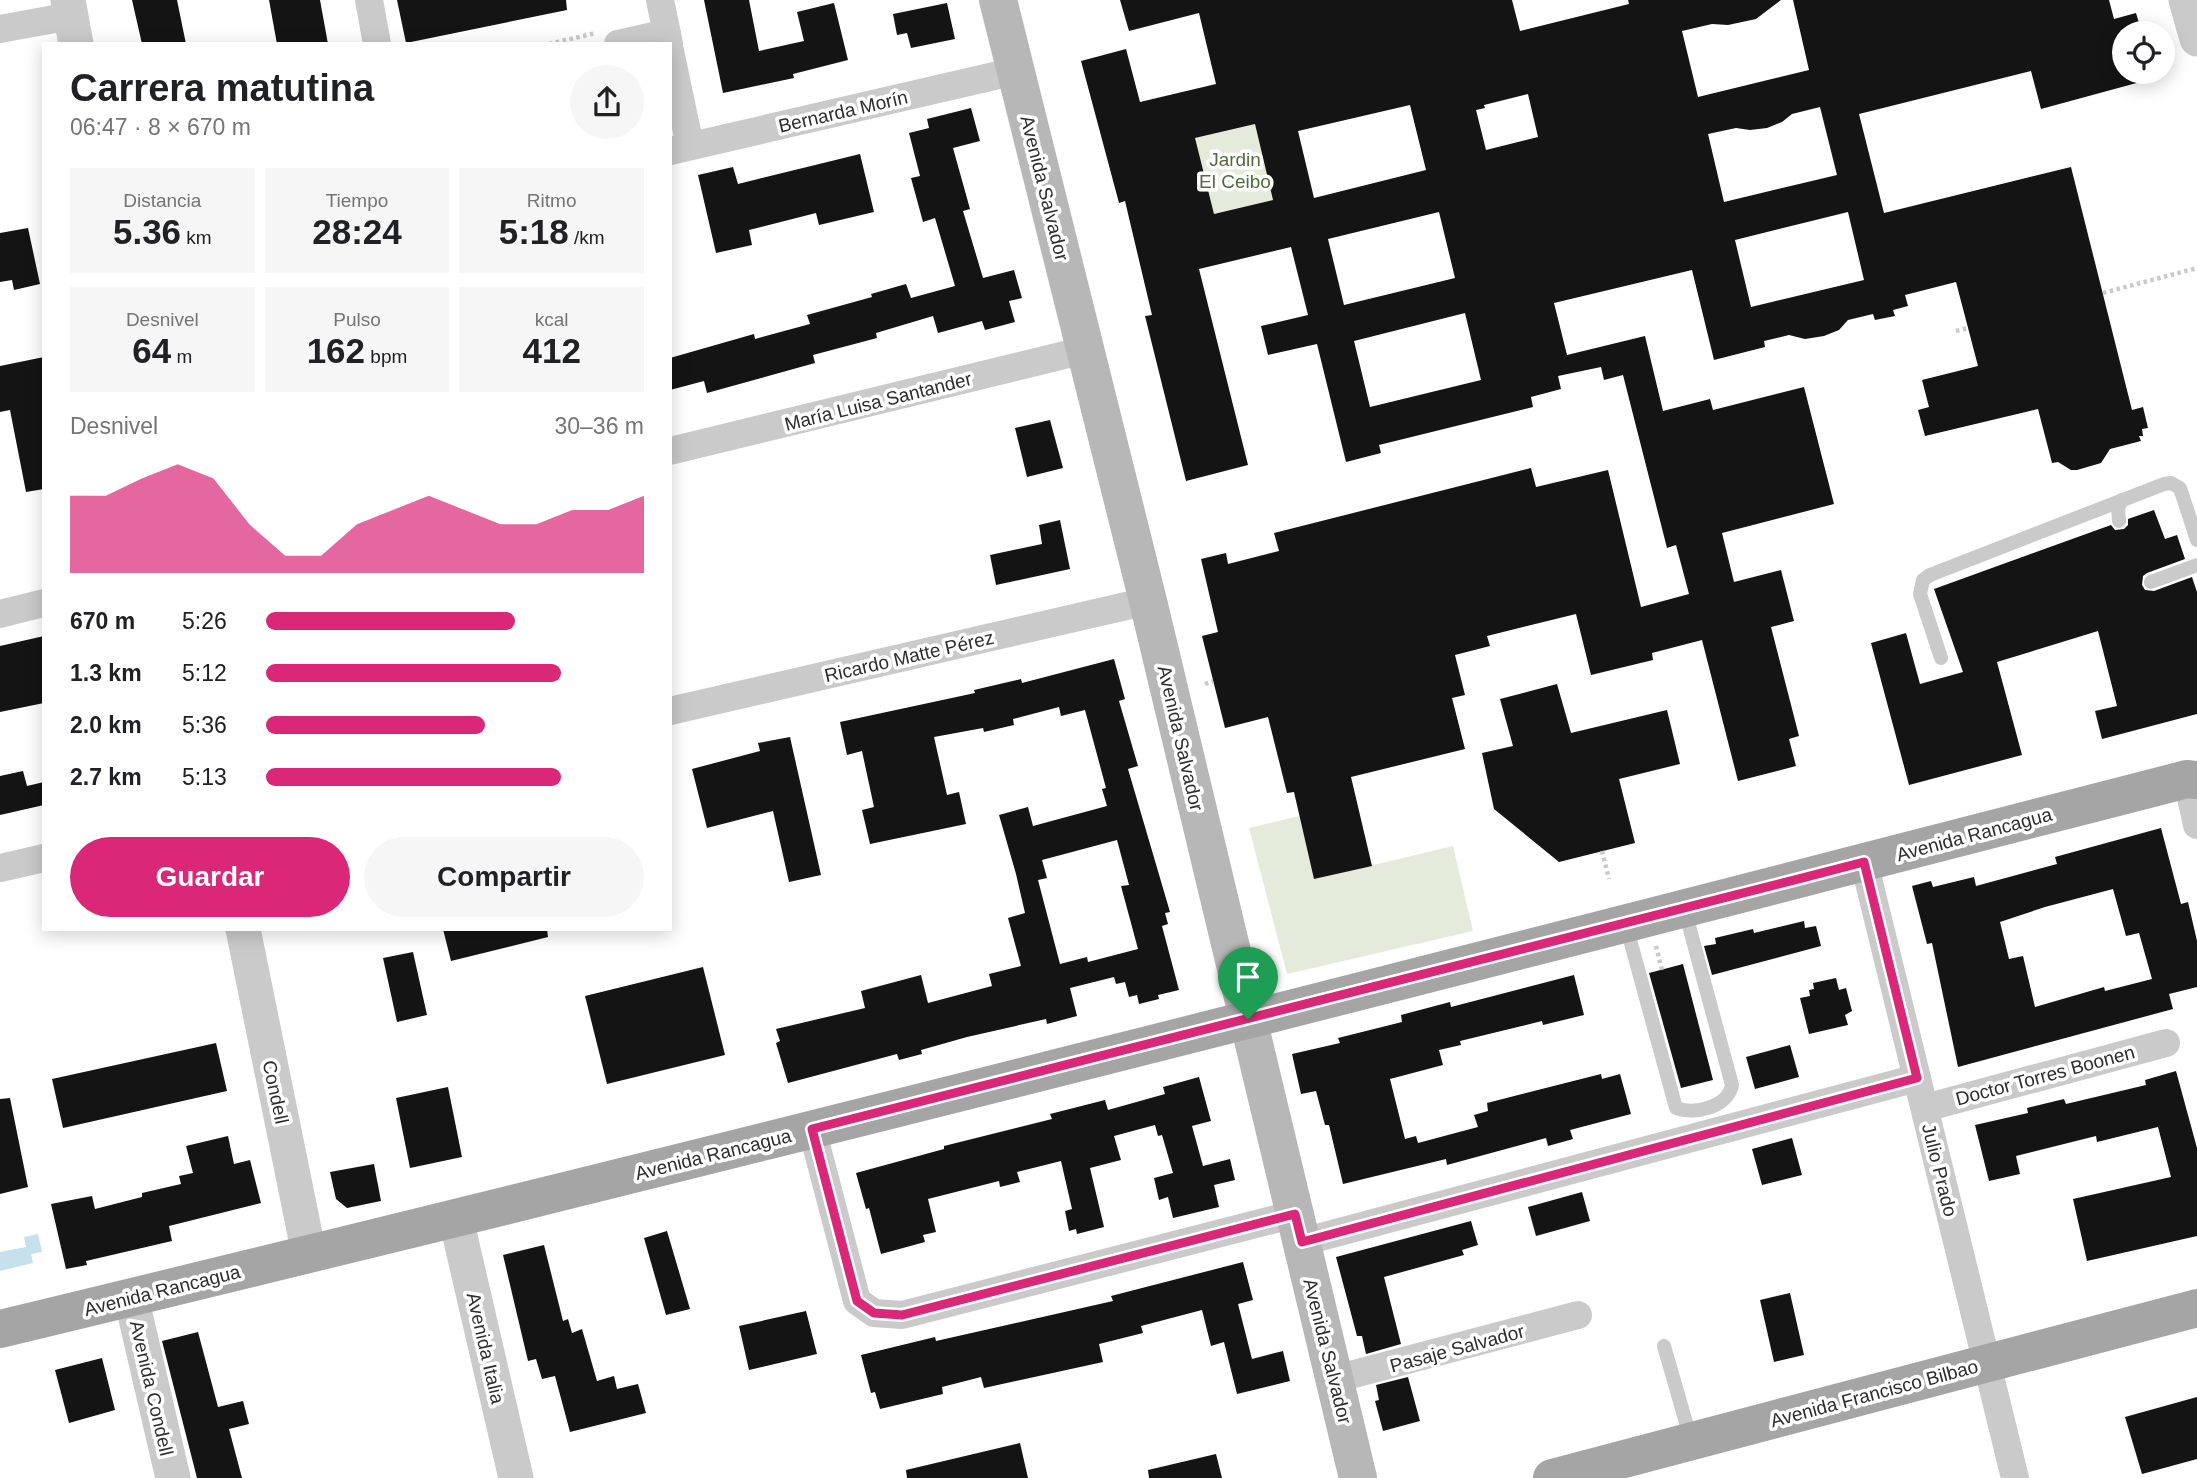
<!DOCTYPE html>
<html lang="es">
<head>
<meta charset="utf-8">
<style>
	body { margin:0; font-family:Helvetica,sans-serif; background:#f6f6f6; color:#202124; height:100vh; display:flex; flex-direction:column; font-size:26px; white-space:nowrap }
	* { box-sizing:border-box; margin:0 }
	p { font-size:23px; color:#757577 }
	.icon { flex:none; width:38px; height:38px; fill:none; stroke:currentColor; stroke-width:2; stroke-linecap:round; stroke-linejoin:round }
	.map { position:relative; flex:1; overflow:hidden }
	.sheet { position:absolute; left:42px; top:42px; width:630px; height:889px; display:flex; flex-direction:column; background:#fff; border-radius:0px; box-shadow:0 4px 18px #0003 }
	.sheet>* { flex:none }
	.tools { position:absolute; left:2112px; top:21px; display:grid; gap:14px }
	.tools a { display:grid; place-items:center; width:63px; height:63px; border-radius:50%; background:#fff; box-shadow:0 4px 18px #0003; font-size:35px }
	.pin { position:absolute; display:grid; place-items:center; width:60px; height:60px; color:#fff; margin:-72px -30px; border-radius:50% 50% 50% 0; rotate:-45deg; box-shadow:0 0 7px #0007 }
	.pin .icon { rotate:45deg }
	.round { display:grid; place-items:center; flex:none; width:74px; height:74px; border-radius:37px; background:#f6f6f6 }
	.headline { display:flex; align-items:center; justify-content:space-between; height:119px; padding:0 28px }
	h1 { font-size:38px; font-weight:600; line-height:52px }
	.figures { display:grid; grid-template-columns:repeat(3,1fr); gap:10px; height:119px; padding:7px 28px }
	.figures div { display:grid; align-content:center; border-radius:0px; background:#f6f6f6; text-align:center }
	.figures b { font-size:35px; font-weight:600 }
	.figures small { font-size:19px; font-weight:400 }
	.figures p { font-size:19px }
	.chart { height:196px; padding:14px 28px }
	.chart p { display:flex; justify-content:space-between }
	.chart svg { width:100%; height:126px; margin-top:7px; fill:#db2777; opacity:.7 }
	.cta { display:flex; gap:14px; margin-top:auto; padding:14px 28px }
	.cta a { flex:1; height:80px; border-radius:42px; background:#db2777; color:#fff; font-size:28px; font-weight:600; line-height:80px; text-align:center }
	.cta a+a { background:#f6f6f6; color:#202124 }
	ul { padding:0 28px; list-style:none; font-size:23px }
	li { display:grid; grid-template-columns:112px 84px 1fr; align-items:center; height:52px }
	li i { height:18px; border-radius:9px; background:#db2777 }
	.map>svg:first-child { display:block }
	.green { fill:#e5ebda }
	.water { fill:#c6e0ec }
	.building { fill:#141414; fill-rule:evenodd }
	.lines { fill:none; stroke-linecap:round; stroke-linejoin:round }
	.path { stroke:#cacaca; stroke-width:4.5; stroke-dasharray:3.5 3.5; stroke-linecap:butt }
	.service { stroke:#cacaca; stroke-width:14 }
	.minor { stroke:#cacaca; stroke-width:28 }
	.tertiary { stroke:#cacaca; stroke-width:35 }
	.secondary { stroke:#b7b7b7; stroke-width:38 }
	.primary { stroke:#a5a5a5; stroke-width:38 }
	.route-casing { stroke:#fff; stroke-width:14 }
	.route { stroke:#db2777; stroke-width:9 }
	.labels { text-anchor:middle; stroke-width:7; stroke-linejoin:round; paint-order:stroke }
	.street-label { font-size:19px; fill:#2d2d2d; stroke:#fff }
	.park-label { font-size:19px; fill:#546a3a; stroke:#fff }
</style>
</head>
<body>
<div class="map">
<svg width="2197" height="1478" viewBox="0 0 2197 1478">
	<rect width="100%" height="100%" fill="#fff"/>
	<g class="green">
		<path d="M 1255,124 L 1273,200 L 1214,214 L 1203,169 L 1188,140 Z"/>
		<path d="M 1308,814 L 1302,826 L 1315,879 L 1453,846 L 1473,931 L 1287,974 L 1249,828 Z"/>
	</g>
	<path class="water" d="M 38,1234 L 42,1252 L 31,1254 L 33,1263 L 0,1271 L 0,1252 L 26,1247 L 24,1237 Z"/>
	<g class="building">
		<path d="M 132,0 L 177,0 L 186,44 L 142,44 Z"/>
		<path d="M 269,0 L 320,0 L 328,44 L 277,44 Z"/>
		<path d="M 397,0 L 566,0 L 567,10 L 406,43 Z"/>
		<path d="M 704,0 L 749,0 L 759,51 L 804,41 L 797,12 L 834,3 L 848,60 L 793,74 L 794,78 L 723,93 Z"/>
		<path d="M 1120,0 L 1512,0 L 1520,31 L 1629,4 L 1628,0 L 1781,0 L 1756,19 L 1728,25 L 1712,24 L 1682,31 L 1698,97 L 1809,70 L 1793,0 L 2109,0 L 2114,19 L 2136,13 L 2142,33 L 2124,33 L 2124,72 L 2153,72 L 2155,78 L 2041,109 L 2031,71 L 1859,114 L 1884,213 L 2071,167 L 2132,410 L 2143,407 L 2148,428 L 2142,429 L 2143,436 L 2139,436 L 2141,441 L 2110,449 L 2101,463 L 2077,470 L 2071,470 L 2058,462 L 2052,463 L 2038,409 L 1925,436 L 1918,410 L 1929,407 L 1922,380 L 1978,366 L 1956,282 L 1905,295 L 1908,306 L 1893,310 L 1895,316 L 1875,320 L 1873,314 L 1848,320 L 1839,330 L 1824,336 L 1805,339 L 1789,335 L 1764,341 L 1765,347 L 1714,360 L 1692,270 L 1554,303 L 1567,355 L 1645,336 L 1663,411 L 1710,399 L 1713,410 L 1804,387 L 1834,504 L 1722,533 L 1734,582 L 1781,570 L 1794,621 L 1771,627 L 1799,736 L 1789,739 L 1796,766 L 1738,781 L 1702,640 L 1652,653 L 1653,660 L 1591,675 L 1576,614 L 1487,636 L 1490,646 L 1455,655 L 1465,695 L 1452,698 L 1465,749 L 1351,777 L 1372,866 L 1314,879 L 1294,792 L 1287,793 L 1268,717 L 1225,728 L 1202,636 L 1218,632 L 1201,559 L 1226,553 L 1228,564 L 1279,551 L 1274,533 L 1531,468 L 1536,487 L 1608,470 L 1641,607 L 1689,594 L 1676,545 L 1667,548 L 1623,375 L 1604,380 L 1601,367 L 1558,376 L 1561,389 L 1531,397 L 1533,407 L 1379,445 L 1381,453 L 1346,462 L 1317,344 L 1268,355 L 1261,326 L 1308,315 L 1291,247 L 1199,269 L 1248,465 L 1186,481 L 1145,316 L 1152,315 L 1125,201 L 1119,203 L 1081,61 L 1126,49 L 1140,102 L 1216,84 L 1199,13 L 1129,31 ZM 1528,94 L 1538,137 L 1486,150 L 1476,110 L 1485,108 L 1484,105 ZM 1410,105 L 1426,170 L 1314,198 L 1298,131 ZM 1820,107 L 1837,175 L 1724,202 L 1708,134 L 1736,128 L 1750,130 L 1767,128 L 1782,122 L 1792,114 ZM 1255,124 L 1273,200 L 1214,214 L 1195,138 ZM 1439,212 L 1455,278 L 1344,305 L 1328,239 ZM 1848,212 L 1864,280 L 1751,307 L 1735,240 ZM 1465,313 L 1481,380 L 1370,407 L 1354,341 Z"/>
		<path d="M 947,3 L 955,39 L 911,48 L 907,33 L 897,35 L 893,14 Z"/>
		<path d="M 971,108 L 980,141 L 953,148 L 970,209 L 963,211 L 983,278 L 1014,270 L 1022,298 L 1009,301 L 1015,322 L 985,330 L 982,321 L 938,333 L 933,316 L 876,333 L 877,338 L 813,355 L 815,363 L 707,393 L 704,381 L 670,390 L 670,358 L 754,334 L 755,339 L 810,324 L 807,315 L 872,297 L 871,294 L 906,284 L 911,298 L 955,286 L 935,218 L 923,222 L 911,178 L 920,176 L 909,133 L 929,128 L 927,119 Z"/>
		<path d="M 860,154 L 874,212 L 819,225 L 816,213 L 749,230 L 752,245 L 716,253 L 698,175 L 733,167 L 738,184 Z"/>
		<path d="M 28,228 L 40,284 L 14,290 L 12,280 L 0,282 L 0,233 Z"/>
		<path d="M 44,357 L 44,489 L 26,492 L 10,410 L 0,412 L 0,366 Z"/>
		<path d="M 1050,420 L 1063,468 L 1027,477 L 1015,428 Z"/>
		<path d="M 2154,510 L 2165,539 L 2177,535 L 2185,559 L 2147,573 L 2143,576 L 2142,585 L 2145,590 L 2154,591 L 2192,577 L 2197,592 L 2197,714 L 2102,739 L 2095,711 L 2117,706 L 2098,631 L 1997,662 L 2022,755 L 1909,785 L 1871,643 L 1906,633 L 1920,684 L 1963,672 L 1934,589 L 2111,525 L 2115,530 L 2124,529 L 2128,525 L 2128,519 Z"/>
		<path d="M 1060,520 L 1070,569 L 996,585 L 990,555 L 1042,544 L 1039,525 Z"/>
		<path d="M 44,636 L 44,703 L 0,712 L 0,646 Z"/>
		<path d="M 1114,659 L 1125,699 L 1119,701 L 1138,766 L 1128,769 L 1170,912 L 1165,913 L 1168,924 L 1162,926 L 1179,990 L 1158,995 L 1159,999 L 1139,1004 L 1137,995 L 1129,997 L 1125,982 L 1116,984 L 1114,977 L 1070,988 L 1077,1016 L 1047,1024 L 1046,1019 L 967,1037 L 921,1050 L 922,1054 L 899,1060 L 897,1054 L 788,1083 L 776,1043 L 780,1041 L 776,1029 L 865,1008 L 861,991 L 921,975 L 928,1003 L 992,986 L 989,974 L 1021,966 L 1008,918 L 1025,913 L 1016,874 L 999,815 L 1028,807 L 1033,826 L 1107,806 L 1102,789 L 1106,788 L 1085,710 L 1061,716 L 1059,707 L 1013,719 L 1014,725 L 984,732 L 983,728 L 934,737 L 947,795 L 959,792 L 966,824 L 870,844 L 862,810 L 874,807 L 862,751 L 847,755 L 840,722 L 975,693 L 974,690 L 1021,679 L 1022,683 ZM 1117,840 L 1129,885 L 1121,886 L 1138,949 L 1088,962 L 1087,957 L 1060,964 L 1038,880 L 1047,878 L 1042,860 Z"/>
		<path d="M 1557,684 L 1571,733 L 1667,710 L 1680,764 L 1619,779 L 1635,843 L 1559,862 L 1494,809 L 1482,753 L 1513,746 L 1500,699 Z"/>
		<path d="M 790,737 L 821,875 L 789,882 L 773,811 L 707,828 L 692,769 L 760,751 L 758,743 Z"/>
		<path d="M 23,771 L 27,786 L 44,782 L 44,805 L 0,815 L 0,776 Z"/>
		<path d="M 2161,828 L 2181,904 L 2188,902 L 2197,941 L 2197,987 L 2169,994 L 2173,1009 L 1958,1067 L 1932,943 L 1927,944 L 1912,886 L 1931,881 L 1933,887 L 1974,877 L 1976,886 L 2057,864 L 2055,857 ZM 2113,889 L 2126,936 L 2139,933 L 2152,979 L 2105,991 L 2104,987 L 2035,1007 L 2023,956 L 2009,959 L 2000,922 L 2045,907 Z"/>
		<path d="M 1804,921 L 1805,928 L 1816,926 L 1821,946 L 1712,975 L 1704,946 L 1716,944 L 1715,938 L 1753,929 L 1754,933 Z"/>
		<path d="M 443,929 L 547,929 L 548,937 L 451,961 Z"/>
		<path d="M 413,952 L 427,1015 L 397,1022 L 383,958 Z"/>
		<path d="M 1683,964 L 1713,1080 L 1681,1088 L 1649,973 Z"/>
		<path d="M 703,967 L 725,1055 L 607,1084 L 585,996 Z"/>
		<path d="M 1574,975 L 1584,1015 L 1543,1025 L 1542,1021 L 1460,1041 L 1461,1045 L 1439,1050 L 1443,1065 L 1390,1079 L 1405,1139 L 1416,1136 L 1418,1143 L 1478,1127 L 1474,1115 L 1488,1111 L 1487,1103 L 1601,1074 L 1602,1079 L 1620,1074 L 1631,1114 L 1570,1130 L 1573,1139 L 1548,1146 L 1546,1138 L 1447,1165 L 1446,1159 L 1343,1184 L 1329,1125 L 1325,1125 L 1316,1091 L 1301,1094 L 1292,1054 L 1340,1043 L 1338,1038 L 1402,1022 L 1401,1015 L 1450,1002 L 1451,1007 Z"/>
		<path d="M 1836,978 L 1839,990 L 1846,988 L 1852,1011 L 1845,1015 L 1848,1025 L 1809,1034 L 1800,998 L 1810,996 L 1809,990 L 1814,989 L 1813,983 Z"/>
		<path d="M 216,1043 L 227,1091 L 63,1128 L 52,1079 Z"/>
		<path d="M 1790,1045 L 1799,1077 L 1755,1089 L 1746,1057 Z"/>
		<path d="M 2176,1071 L 2197,1148 L 2197,1236 L 2087,1261 L 2073,1199 L 2171,1177 L 2158,1127 L 2097,1142 L 2096,1136 L 2016,1156 L 2020,1174 L 1989,1181 L 1975,1125 L 2028,1113 L 2027,1108 L 2064,1099 L 2066,1104 L 2146,1085 L 2145,1080 Z"/>
		<path d="M 1199,1077 L 1211,1121 L 1192,1126 L 1203,1166 L 1230,1159 L 1235,1180 L 1214,1185 L 1219,1207 L 1173,1218 L 1168,1197 L 1159,1200 L 1154,1178 L 1173,1173 L 1162,1135 L 1158,1136 L 1155,1125 L 1114,1136 L 1121,1160 L 1090,1168 L 1104,1227 L 1077,1234 L 1076,1229 L 1069,1231 L 1065,1211 L 1072,1209 L 1061,1161 L 1017,1172 L 1020,1182 L 1000,1187 L 999,1181 L 928,1199 L 936,1232 L 923,1235 L 925,1242 L 881,1254 L 869,1208 L 866,1209 L 856,1173 L 944,1149 L 944,1146 L 1052,1119 L 1050,1114 L 1105,1100 L 1108,1110 L 1165,1094 L 1163,1087 Z"/>
		<path d="M 448,1087 L 462,1157 L 410,1168 L 396,1098 Z"/>
		<path d="M 10,1098 L 28,1187 L 0,1194 L 0,1099 Z"/>
		<path d="M 228,1136 L 234,1164 L 250,1160 L 261,1203 L 169,1226 L 172,1241 L 86,1261 L 87,1265 L 66,1269 L 51,1204 L 92,1196 L 95,1209 L 142,1197 L 142,1193 L 181,1184 L 179,1176 L 193,1173 L 186,1146 Z"/>
		<path d="M 1792,1138 L 1802,1175 L 1762,1185 L 1752,1149 Z"/>
		<path d="M 374,1164 L 381,1201 L 347,1208 L 336,1199 L 330,1172 Z"/>
		<path d="M 1582,1192 L 1590,1221 L 1536,1236 L 1528,1207 Z"/>
		<path d="M 1471,1221 L 1478,1245 L 1462,1250 L 1464,1255 L 1384,1277 L 1401,1344 L 1366,1354 L 1362,1336 L 1357,1336 L 1336,1257 Z"/>
		<path d="M 667,1231 L 690,1309 L 666,1315 L 644,1238 Z"/>
		<path d="M 544,1245 L 563,1321 L 568,1319 L 572,1333 L 582,1329 L 597,1381 L 614,1376 L 617,1389 L 638,1384 L 646,1413 L 570,1432 L 555,1376 L 542,1379 L 536,1359 L 528,1361 L 503,1255 Z"/>
		<path d="M 1243,1262 L 1253,1300 L 1238,1304 L 1252,1359 L 1283,1351 L 1290,1381 L 1237,1394 L 1224,1342 L 1211,1346 L 1202,1310 L 1141,1326 L 1143,1333 L 1099,1344 L 1103,1362 L 984,1388 L 981,1377 L 942,1387 L 943,1394 L 880,1409 L 875,1392 L 871,1393 L 861,1355 L 935,1337 L 936,1341 L 1113,1301 L 1111,1296 Z"/>
		<path d="M 1790,1293 L 1804,1355 L 1774,1362 L 1760,1300 Z"/>
		<path d="M 806,1311 L 817,1354 L 749,1370 L 739,1326 Z"/>
		<path d="M 198,1332 L 218,1407 L 243,1401 L 249,1424 L 229,1429 L 242,1478 L 197,1478 L 162,1341 Z"/>
		<path d="M 102,1358 L 115,1410 L 69,1423 L 55,1370 Z"/>
		<path d="M 1408,1377 L 1420,1421 L 1383,1431 L 1375,1401 L 1379,1400 L 1376,1385 Z"/>
		<path d="M 2197,1397 L 2197,1459 L 2142,1474 L 2125,1417 Z"/>
		<path d="M 1020,1443 L 1028,1478 L 907,1478 L 906,1470 Z"/>
		<path d="M 1216,1454 L 1222,1478 L 1149,1478 L 1148,1470 Z"/>
	</g>
	<g class="lines">
		<g class="path">
			<path d="M 549,44 L 596,33"/>
			<path d="M 2103,293 L 2197,268"/>
			<path d="M 1956,331 L 1968,328"/>
			<path d="M 1205,684 L 1213,681"/>
			<path d="M 1602,851 L 1609,879"/>
			<path d="M 1656,946 L 1662,970"/>
		</g>
		<g class="service">
			<path d="M 2119,521 L 2118,508 L 2122,500"/>
			<path d="M 2151,582 L 2197,565"/>
			<path d="M 1941,658 L 1920,594 L 1923,580 L 1930,575 L 2164,484 L 2171,483 L 2180,488 L 2197,540"/>
			<path d="M 1626,925 L 1676,1108 C 1695,1115 1728,1107 1732,1085 L 1685,911"/>
			<path d="M 1664,1346 L 1691,1440"/>
		</g>
		<g class="minor">
			<path d="M 369,0 L 377,44"/>
			<path d="M 660,0 L 669,44"/>
			<path d="M 0,29 L 71,16"/>
			<path d="M 618,44 L 667,33"/>
			<path d="M 670,51 L 690,146"/>
			<path d="M 670,151 L 1016,71"/>
			<path d="M 670,451 L 1085,350"/>
			<path d="M 0,614 L 44,603"/>
			<path d="M 670,711 L 1148,601"/>
			<path d="M 2187,779 L 2197,825"/>
			<path d="M 1864,862 L 2015,1478"/>
			<path d="M 0,868 L 44,858"/>
			<path d="M 1925,1108 L 2166,1043"/>
			<path d="M 812,1129 L 857,1301 L 874,1313 L 902,1315 L 1295,1214"/>
			<path d="M 1302,1242 L 1917,1078"/>
			<path d="M 1335,1379 L 1578,1315"/>
		</g>
		<g class="tertiary">
			<path d="M 68,0 L 76,44"/>
			<path d="M 2186,0 L 2197,39"/>
			<path d="M 243,929 L 309,1254"/>
			<path d="M 456,1219 L 516,1478"/>
			<path d="M 131,1297 L 173,1478"/>
		</g>
		<path class="secondary" d="M 998,0 L 1148,601 L 1358,1478"/>
		<g class="primary">
			<path d="M 0,1329 C 731,1153 1459,967 2187,779 L 2197,780"/>
			<path d="M 1552,1478 L 2197,1308"/>
		</g>
	</g>
	<g class="lines">
		<g class="route-casing">
			<path id="route" d="M 1864,862 L 1917,1078 L 1302,1242 L 1295,1214 L 902,1315 L 874,1313 L 857,1301 L 812,1129 C 1163,1040 1514,953 1864,862 Z"/>
		</g>
		<use href="#route" class="route"/>
	</g>
	<g class="labels">
		<g class="street-label">
			<text transform="translate(843 111) rotate(-13)" y="7">Bernarda Morín</text>
			<text transform="translate(1045 188) rotate(76)" y="7">Avenida Salvador</text>
			<text transform="translate(878 401) rotate(-14)" y="7">María Luisa Santander</text>
			<text transform="translate(909 656) rotate(-13)" y="7">Ricardo Matte Pérez</text>
			<text transform="translate(1181 738) rotate(77)" y="7">Avenida Salvador</text>
			<text transform="translate(1974 834) rotate(-15)" y="7">Avenida Rancagua</text>
			<text transform="translate(2045 1075) rotate(-15)" y="7">Doctor Torres Boonen</text>
			<text transform="translate(276 1092) rotate(78)" y="7">Condell</text>
			<text transform="translate(713 1154) rotate(-14)" y="7">Avenida Rancagua</text>
			<text transform="translate(1940 1170) rotate(76)" y="7">Julio Prado</text>
			<text transform="translate(162 1290) rotate(-14)" y="7">Avenida Rancagua</text>
			<text transform="translate(486 1348) rotate(77)" y="7">Avenida Italia</text>
			<text transform="translate(1457 1348) rotate(-15)" y="7">Pasaje Salvador</text>
			<text transform="translate(1328 1351) rotate(76)" y="7">Avenida Salvador</text>
			<text transform="translate(152 1388) rotate(77)" y="7">Avenida Condell</text>
			<text transform="translate(1874 1393) rotate(-15)" y="7">Avenida Francisco Bilbao</text>
		</g>
		<g class="park-label">
			<text x="1235" y="166">Jardin<tspan x="1235" dy="22">El Ceibo</tspan></text>
		</g>
	</g>
</svg>
<div class="tools">
<a><svg class="icon" aria-label="locate" viewBox="0 0 24 24"><circle cx="12" cy="12" r="6"/><path d="M12 2v4M12 18v4M2 12h4M18 12h4"/></svg></a>
</div>
<div class="pin" style="left:1248px;top:1019px;background:#1e9e55"><svg class="icon" aria-label="arrive" viewBox="0 0 24 24"><path d="M6 21V4h12l-3 4 3 4H6"/></svg></div>
<section class="sheet">
<div class="headline"><div><h1>Carrera matutina</h1><p>06:47 · 8 × 670 m</p></div><a class="round"><svg class="icon" aria-label="share" viewBox="0 0 24 24"><path d="M12 15V3M7 8l5-5 5 5M5 13v7h14v-7"/></svg></a></div>
<div class="figures">
<div><p>Distancia</p><b>5.36<small> km</small></b></div>
<div><p>Tiempo</p><b>28:24</b></div>
<div><p>Ritmo</p><b>5:18<small> /km</small></b></div>
</div>
<div class="figures">
<div><p>Desnivel</p><b>64<small> m</small></b></div>
<div><p>Pulso</p><b>162<small> bpm</small></b></div>
<div><p>kcal</p><b>412</b></div>
</div>
<div class="chart"><p><span>Desnivel</span>30–36 m</p>
<svg viewBox="0 0 160 44" preserveAspectRatio="none"><path d="M0 44V17L10 17L20 11L30 6L40 11L50 27L60 38L70 38L80 27L90 22L100 17L110 22L120 27L130 27L140 22L150 22L160 17V44z"/></svg>
</div>
<ul>
<li><b>670 m</b>5:26<i style="width:66%"></i></li>
<li><b>1.3 km</b>5:12<i style="width:78%"></i></li>
<li><b>2.0 km</b>5:36<i style="width:58%"></i></li>
<li><b>2.7 km</b>5:13<i style="width:78%"></i></li>
</ul>
<div class="cta"><a>Guardar</a><a>Compartir</a></div>
</section>
</div>
</body>
</html>
